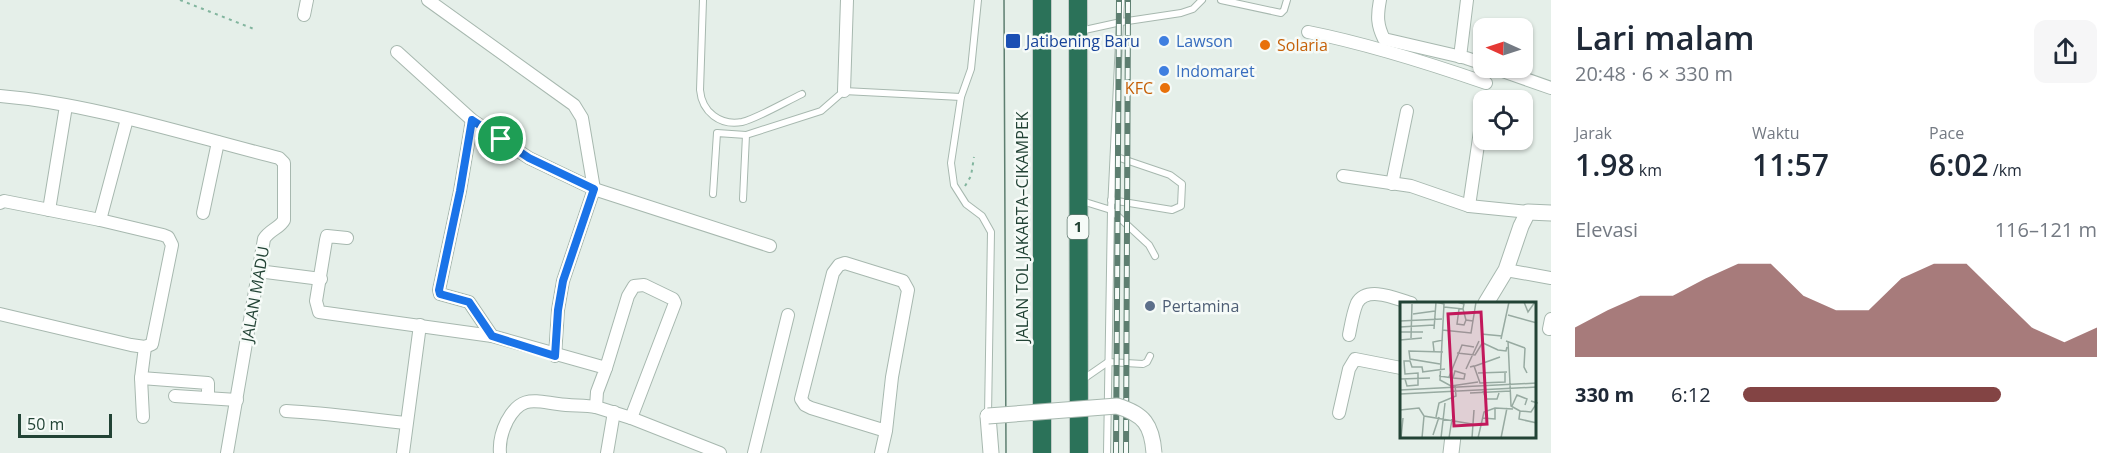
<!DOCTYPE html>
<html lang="id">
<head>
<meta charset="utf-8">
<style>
	body { margin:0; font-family:"Open Sans",sans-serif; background:#f6f6f7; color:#1f2937; height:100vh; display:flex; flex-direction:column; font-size:22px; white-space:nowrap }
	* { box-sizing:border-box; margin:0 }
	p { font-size:20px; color:#747a83 }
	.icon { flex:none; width:33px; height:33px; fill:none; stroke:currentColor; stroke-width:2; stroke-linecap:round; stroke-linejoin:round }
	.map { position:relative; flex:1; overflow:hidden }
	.panel { display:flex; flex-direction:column; background:#fff; width:570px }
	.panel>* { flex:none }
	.needle { width:39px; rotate:273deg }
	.buttons { position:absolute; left:1473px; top:18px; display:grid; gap:12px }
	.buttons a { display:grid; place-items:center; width:60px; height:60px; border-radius:12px; background:#fff; box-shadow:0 2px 4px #0004; font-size:30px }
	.scale { position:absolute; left:18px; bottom:15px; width:94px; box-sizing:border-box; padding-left:6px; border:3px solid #224335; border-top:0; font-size:16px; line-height:21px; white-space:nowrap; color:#224335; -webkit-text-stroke:4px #f6fbf8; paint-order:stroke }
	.pin { position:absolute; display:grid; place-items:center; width:51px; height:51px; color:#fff; margin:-26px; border:3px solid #fff; border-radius:50%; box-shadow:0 2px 6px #0007 }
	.round { display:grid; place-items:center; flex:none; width:63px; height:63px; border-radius:12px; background:#f6f6f7 }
	.head { display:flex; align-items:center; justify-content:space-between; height:102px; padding:0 24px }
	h1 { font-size:33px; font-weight:600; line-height:45px }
	.figures { display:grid; grid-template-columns:repeat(3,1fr); gap:9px; height:102px; padding:6px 24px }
	.figures div { display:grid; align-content:center }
	.figures b { font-size:30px; font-weight:600 }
	.figures small { font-size:16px; font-weight:400 }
	.figures p { font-size:16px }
	.chart { height:168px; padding:12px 24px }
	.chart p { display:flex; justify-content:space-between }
	.chart svg { width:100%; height:108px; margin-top:6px; fill:#834444; opacity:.7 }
	ul { padding:0 24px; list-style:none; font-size:20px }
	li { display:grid; grid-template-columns:96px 72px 1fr; align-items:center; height:45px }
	li i { height:15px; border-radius:8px; background:#834444 }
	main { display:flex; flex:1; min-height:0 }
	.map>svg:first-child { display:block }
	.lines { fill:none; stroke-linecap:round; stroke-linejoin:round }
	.service-casing { stroke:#a7b8af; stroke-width:8 }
	.minor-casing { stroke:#a7b8af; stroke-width:14 }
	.tertiary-casing { stroke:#a7b8af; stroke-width:17 }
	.motorway-casing { stroke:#c1cac6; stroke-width:20 }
	.path { stroke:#82b59e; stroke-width:2; stroke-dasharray:3 4.5; stroke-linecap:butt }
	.service { stroke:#fff; stroke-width:6 }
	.minor { stroke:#fff; stroke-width:12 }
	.tertiary { stroke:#fff; stroke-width:15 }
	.motorway { stroke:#2b7259; stroke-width:18 }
	.tram { stroke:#5d7e70; stroke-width:1.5 }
	.rail-casing { stroke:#5d7e70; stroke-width:6 }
	.rail { stroke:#f6fbf8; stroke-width:4; stroke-dasharray:11; stroke-linecap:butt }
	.tertiary-bridge-casing { stroke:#a7b8af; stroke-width:17; stroke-linecap:butt }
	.tertiary-bridge { stroke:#fff; stroke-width:15 }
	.route-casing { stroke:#fff; stroke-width:12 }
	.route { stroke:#1a73e8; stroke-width:8 }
	.transit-dot { fill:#1a4fb4; stroke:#f6fbf8; stroke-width:2 }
	.shop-dot { fill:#3f7fe0; stroke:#f6fbf8; stroke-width:2 }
	.food-dot { fill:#e8710a; stroke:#f6fbf8; stroke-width:2 }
	.service-dot { fill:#5c6f8a; stroke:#f6fbf8; stroke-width:2 }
	.labels { text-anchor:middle; stroke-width:5; stroke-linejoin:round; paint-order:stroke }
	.shield { fill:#f6fbf8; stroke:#627a70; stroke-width:1.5 }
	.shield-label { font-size:15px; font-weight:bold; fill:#224335 }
	.transit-label { font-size:16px; fill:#164399; stroke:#f6fbf8; text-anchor:start }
	.shop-label { font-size:16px; fill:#366cbe; stroke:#f6fbf8; text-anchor:start }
	.food-label { font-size:16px; fill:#c56008; stroke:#f6fbf8; text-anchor:start }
	.street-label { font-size:16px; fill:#224335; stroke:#f6fbf8 }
	.service-label { font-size:16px; fill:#4e5e75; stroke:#f6fbf8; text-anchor:start }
	.inset-road { fill:none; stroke:#97aaa1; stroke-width:1.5 }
	.view { fill:#c2185b; fill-opacity:0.15; stroke:#c2185b; stroke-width:3 }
	.inset-edge { fill:none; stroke:#224335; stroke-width:3 }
</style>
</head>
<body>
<main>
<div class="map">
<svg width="1551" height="453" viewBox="0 0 1551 453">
	<rect width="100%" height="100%" fill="#e5efe9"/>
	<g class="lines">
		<g class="service-casing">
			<g id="service">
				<path d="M 703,0 L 700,90 C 702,112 720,126 742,122 C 756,119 787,101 802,94"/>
				<path d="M 1221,0 L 1281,13 L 1284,10 L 1287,0"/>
				<path d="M 1080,31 L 1121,22 L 1181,13 L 1193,9 L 1202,0"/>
				<path d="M 961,97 L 951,163 L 954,185 L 966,204 L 982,216 L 991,232 L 988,415"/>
				<path d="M 713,194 L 717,133 L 746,135"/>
				<path d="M 743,199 L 746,135 L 821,111 L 844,91 L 961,97 L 971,69 L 978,0"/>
				<path d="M 1111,200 L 1172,210 L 1181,206 L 1182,184 L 1170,175 L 1114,156"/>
				<path d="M 1082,201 L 1111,210 L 1149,245 L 1155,256"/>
				<path d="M 1082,380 L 1108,362 L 1143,364 L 1147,362 L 1150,356"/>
				<path d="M 1107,453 L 1111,210 L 1121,0"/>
			</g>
		</g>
		<g class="minor-casing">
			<g id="minor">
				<path d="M 428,0 L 574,105 L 582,118 L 594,189 L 563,281 L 558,310 L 555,356"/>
				<path d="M 1380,0 C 1377,16 1377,25 1384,39 L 1466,58 L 1484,64"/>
				<path d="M 304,15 L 307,0"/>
				<path d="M 1308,32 C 1369,44 1428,63 1486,83"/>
				<path d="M 397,52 L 472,120 L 529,158 L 594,189 L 770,246"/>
				<path d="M 1460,57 L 1467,0"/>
				<path d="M 1494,68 L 1551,88"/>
				<path d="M 844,91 L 847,0"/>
				<path d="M 0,96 C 94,104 187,135 279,158 L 284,163 L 284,220 C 280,228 269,230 264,239 L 227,453"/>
				<path d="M 472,120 L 460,191 L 439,290 L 440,294 L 469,302 L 492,336 L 606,368 L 597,392 L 596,407 L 631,418 L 720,453"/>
				<path d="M 1343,176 L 1411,186 L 1469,206 L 1528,212"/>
				<path d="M 1392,184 L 1407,111"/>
				<path d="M 0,203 L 4,201 L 100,220 L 127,119"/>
				<path d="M 1469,206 L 1484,104"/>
				<path d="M 49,210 L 66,106"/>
				<path d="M 203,213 L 218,142"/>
				<path d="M 347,238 L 327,236 L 326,240 L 316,301 L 319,312 L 492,336"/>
				<path d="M 1506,270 L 1551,278"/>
				<path d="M 258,271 L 321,279"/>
				<path d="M 0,314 L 131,345 L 145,347 L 152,344 L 172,245 L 168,237 L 163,235 L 100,220"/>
				<path d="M 1549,329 L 1551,319"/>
				<path d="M 1349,335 C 1351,325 1353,312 1357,303 C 1367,285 1397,299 1411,303"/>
				<path d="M 606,368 L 628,296 L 634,286 L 644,285 L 673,299 L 675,303 L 631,418"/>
				<path d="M 141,378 L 208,383 L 208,398"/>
				<path d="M 175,396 L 237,400"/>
				<path d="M 286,411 C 327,413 366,419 406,423"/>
				<path d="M 1339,413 L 1349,369 L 1355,359 L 1401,368"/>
				<path d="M 143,417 L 141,378 L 145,347"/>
				<path d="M 403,453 L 420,325"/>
				<path d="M 500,453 C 499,442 502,431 507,421 C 521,395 534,401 558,404 C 571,406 584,405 596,407"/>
				<path d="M 607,453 L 614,412"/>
				<path d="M 754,453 L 788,315"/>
				<path d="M 881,453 L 886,431 L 892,377 L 908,290 L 903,281 L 845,263 L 839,265 L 833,273 L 801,399 L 805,405 L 811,408 L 886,431"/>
			</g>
		</g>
		<g class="tertiary-casing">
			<g id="tertiary">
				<path d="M 1486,303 L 1506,270 L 1521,226 L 1528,212 L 1551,213"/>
				<path d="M 988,416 L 991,453"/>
				<path d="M 1451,453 L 1453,436"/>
			</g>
		</g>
		<g class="motorway-casing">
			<g id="motorway">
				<path d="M 1042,0 L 1042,453"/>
				<path d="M 1078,0 L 1079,453"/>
			</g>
		</g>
		<g class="path">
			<path d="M 180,0 L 254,29"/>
			<path d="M 965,186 L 971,176 L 974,157"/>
		</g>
		<use href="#service" class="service"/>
		<use href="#minor" class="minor"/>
		<use href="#tertiary" class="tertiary"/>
		<use href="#motorway" class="motorway"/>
		<path class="tram" d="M 1004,0 L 1006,453"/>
		<g class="rail-casing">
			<g id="rail">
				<path d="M 1116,453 L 1119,0"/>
				<path d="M 1126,453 L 1128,0"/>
			</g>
		</g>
		<use href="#rail" class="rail"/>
		<g class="tertiary-bridge-casing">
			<path id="tertiary-bridge" d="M 988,416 L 1117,406 C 1144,414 1152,425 1154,453"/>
		</g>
		<use href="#tertiary-bridge" class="tertiary-bridge"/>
	</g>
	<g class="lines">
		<g class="route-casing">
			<path id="route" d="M 472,120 L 529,158 L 594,189 L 563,281 L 558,310 L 555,356 L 492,336 L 469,302 L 440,294 L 439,290 L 460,191 Z"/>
		</g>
		<use href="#route" class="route"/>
	</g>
	<rect class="transit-dot" x="1005" y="33" width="16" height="16" rx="3"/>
	<g class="shop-dot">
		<circle cx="1164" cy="41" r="6"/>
		<circle cx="1164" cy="71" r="6"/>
	</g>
	<g class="food-dot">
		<circle cx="1265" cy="45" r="6"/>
		<circle cx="1165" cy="88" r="6"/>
	</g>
	<circle class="service-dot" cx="1150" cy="306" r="6"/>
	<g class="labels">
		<rect class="shield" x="1067.5" y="215" width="21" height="24" rx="4.5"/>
		<g class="shield-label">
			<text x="1078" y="232">1</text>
		</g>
		<g class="transit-label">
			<text x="1026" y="47">Jatibening Baru</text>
		</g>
		<g class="shop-label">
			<text x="1176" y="47">Lawson</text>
			<text x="1176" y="77">Indomaret</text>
		</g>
		<g class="food-label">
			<text x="1277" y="51">Solaria</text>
			<text x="1153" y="94" text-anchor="end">KFC</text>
		</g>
		<g class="street-label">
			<text transform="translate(1022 227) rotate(-90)" y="6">JALAN TOL JAKARTA–CIKAMPEK</text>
			<text transform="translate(255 294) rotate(-80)" y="6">JALAN MADU</text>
		</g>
		<g class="service-label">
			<text x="1162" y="312">Pertamina</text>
		</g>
	</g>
	<g transform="translate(1400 302)">
		<rect width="136" height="136" fill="#e5efe9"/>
		<path class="inset-road" d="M 36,0 L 44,2 L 40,78 L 51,84 L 78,80M 124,0 L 128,10 L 135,0M 44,5 L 63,7 L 64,2 L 57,0M 59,7 L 57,22 L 64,23 L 66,18M 63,7 L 66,18 L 73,19M 13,12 L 35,9M 108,13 L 137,21M 0,19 L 42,17M 0,25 L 34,23M 34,27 L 36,0M 42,28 L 71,31 L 76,0M 0,30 L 23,30M 81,32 L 102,34M 11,36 L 12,2M 101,37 L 109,0M 0,38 L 22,36M 106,39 L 125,46M 108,39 L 111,104 L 120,109 L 119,117 L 137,121M 83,41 L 98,48 L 106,49 L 107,45M 125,46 L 124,65 L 127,71M 34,49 L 33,40 L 43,38M 57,51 L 75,53 L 83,40M 40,62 L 10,57 L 9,49 L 43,50M 75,64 L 100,55M 70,65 L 74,64 L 80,81 L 105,80 L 105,70M 66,67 L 79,39M 22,70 L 45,67M 78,71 L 107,70M 39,74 L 53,76 L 64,77 L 65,72 L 55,69 L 53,76M 49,75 L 62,43 L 74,45M 0,77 L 30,76M 5,77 L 7,84 L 18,83 L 18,71 L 5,72 L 4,59 L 10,59 L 12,65 L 22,65 L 23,70M 0,88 L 137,81M 83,89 L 86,97 L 97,97 L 99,91M 70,91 L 111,89M 0,92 L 137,85M 112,104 L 117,93 L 127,97 L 125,103M 0,108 L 19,106 L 24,114 L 72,122M 120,109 L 131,110 L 137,101 L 131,99M 36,115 L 39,101 L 56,94 L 55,83M 83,116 L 95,117 L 95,106M 33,133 L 39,115M 1,136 L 3,116M 22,136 L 24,114M 41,136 L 45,101M 49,136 L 52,117M 72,136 L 74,108M 78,136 L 84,110 L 95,106 L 113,107M 101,136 L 107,106"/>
		<path class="view" d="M 81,10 L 87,122 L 54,124 L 48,12 Z"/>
		<rect width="136" height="136" class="inset-edge"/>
	</g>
</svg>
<div class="buttons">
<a><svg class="needle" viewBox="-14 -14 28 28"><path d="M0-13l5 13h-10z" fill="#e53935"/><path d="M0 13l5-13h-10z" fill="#747a83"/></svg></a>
<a><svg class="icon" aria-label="locate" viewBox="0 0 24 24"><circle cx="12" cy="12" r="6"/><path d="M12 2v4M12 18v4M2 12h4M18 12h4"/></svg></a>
</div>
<div class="scale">50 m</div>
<div class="pin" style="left:501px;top:139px;background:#1e9e55"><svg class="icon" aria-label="arrive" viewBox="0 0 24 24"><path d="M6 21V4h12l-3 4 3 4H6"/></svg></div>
</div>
<section class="panel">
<div class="head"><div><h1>Lari malam</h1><p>20:48 · 6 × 330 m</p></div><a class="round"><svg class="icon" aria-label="share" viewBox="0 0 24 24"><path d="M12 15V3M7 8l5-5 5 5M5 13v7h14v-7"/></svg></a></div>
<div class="figures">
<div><p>Jarak</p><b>1.98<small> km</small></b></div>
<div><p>Waktu</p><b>11:57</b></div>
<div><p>Pace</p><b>6:02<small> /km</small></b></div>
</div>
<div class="chart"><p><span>Elevasi</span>116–121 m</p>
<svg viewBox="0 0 160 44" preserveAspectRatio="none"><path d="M0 44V32L10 25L20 19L30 19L40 12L50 6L60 6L70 19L80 25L90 25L100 12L110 6L120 6L130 19L140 32L150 38L160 32V44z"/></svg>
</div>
<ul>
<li><b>330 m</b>6:12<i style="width:73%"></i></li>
</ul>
</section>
</main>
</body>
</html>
